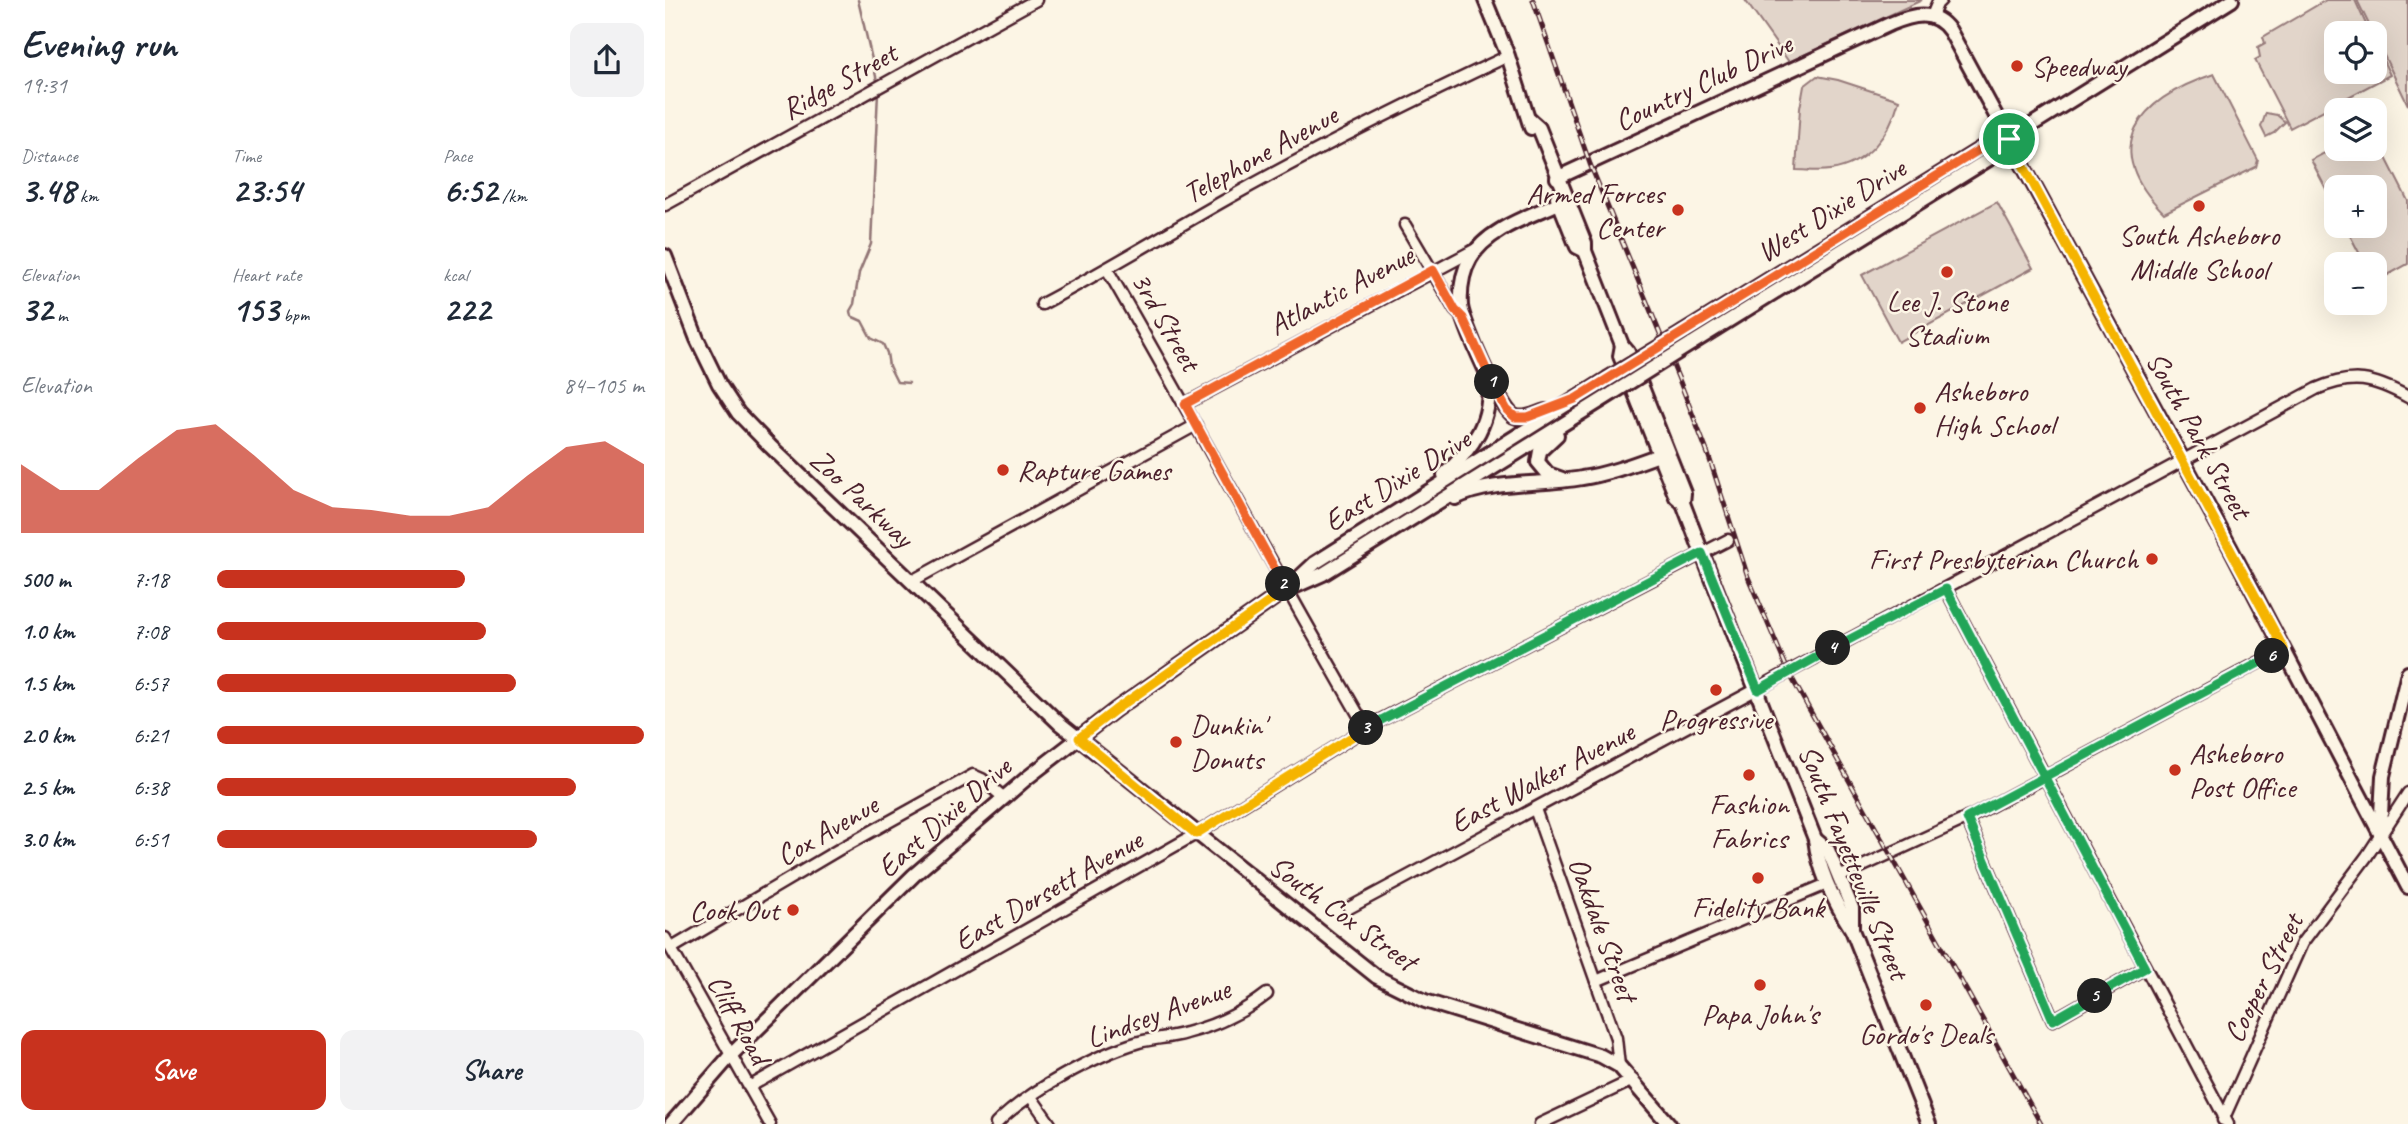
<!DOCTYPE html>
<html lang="en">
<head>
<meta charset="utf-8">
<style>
	body { margin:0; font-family:Caveat,sans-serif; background:#f2f2f3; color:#1f2937; height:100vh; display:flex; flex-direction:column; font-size:26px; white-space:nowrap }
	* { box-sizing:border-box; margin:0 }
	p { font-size:23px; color:#747a83 }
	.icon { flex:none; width:38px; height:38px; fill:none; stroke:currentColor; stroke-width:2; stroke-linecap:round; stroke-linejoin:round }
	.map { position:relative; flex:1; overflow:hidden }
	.side { display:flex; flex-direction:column; background:#fff; width:665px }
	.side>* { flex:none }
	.buttons { position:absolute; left:1659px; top:21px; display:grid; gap:14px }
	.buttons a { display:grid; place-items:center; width:63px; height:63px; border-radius:14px; background:#fff; box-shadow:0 7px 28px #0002; font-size:35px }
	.pin { position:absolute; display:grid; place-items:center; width:60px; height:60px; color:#fff; margin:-30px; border:4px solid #fff; border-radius:50%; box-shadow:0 2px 7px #0007 }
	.km { position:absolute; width:35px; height:35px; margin:-18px; border-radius:50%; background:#222; color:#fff; font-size:19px; line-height:35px; text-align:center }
	.round { display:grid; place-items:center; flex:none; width:74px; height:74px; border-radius:14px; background:#f2f2f3 }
	.overview { display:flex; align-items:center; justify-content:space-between; height:119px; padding:0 21px }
	h1 { font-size:38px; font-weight:700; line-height:52px }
	.metrics { display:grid; grid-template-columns:repeat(3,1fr); gap:10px; height:119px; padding:7px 21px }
	.metrics div { display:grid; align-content:center }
	.metrics b { font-size:35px; font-weight:700 }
	.metrics small { font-size:19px; font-weight:400 }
	.metrics p { font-size:19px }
	.chart { height:196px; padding:14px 21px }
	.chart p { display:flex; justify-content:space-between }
	.chart svg { width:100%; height:126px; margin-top:7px; fill:#c8321e; opacity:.7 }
	.cta { display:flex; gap:14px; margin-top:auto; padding:14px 21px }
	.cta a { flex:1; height:80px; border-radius:14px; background:#c8321e; color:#fff; font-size:28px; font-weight:700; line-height:80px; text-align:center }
	.cta a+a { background:#f2f2f3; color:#1f2937 }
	ul { padding:0 21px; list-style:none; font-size:23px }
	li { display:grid; grid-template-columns:112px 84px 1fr; align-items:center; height:52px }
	li i { height:18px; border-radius:9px; background:#c8321e }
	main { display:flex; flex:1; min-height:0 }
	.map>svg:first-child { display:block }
	.green { fill:#e2d5ca; stroke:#967a7a; stroke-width:2 }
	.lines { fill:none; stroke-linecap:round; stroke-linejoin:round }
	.stream { stroke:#917474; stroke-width:2.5 }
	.minor-casing { stroke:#4a1f2b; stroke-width:15 }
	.major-casing { stroke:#4a1f2b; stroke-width:18 }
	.minor { stroke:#fcf5e5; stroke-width:10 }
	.major { stroke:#fcf5e5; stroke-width:12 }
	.rail-casing { stroke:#4a1f2b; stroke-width:5 }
	.rail { stroke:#fcf5e5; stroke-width:2.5; stroke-dasharray:8; stroke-linecap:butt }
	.major-bridge-casing { stroke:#4a1f2b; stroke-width:18; stroke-linecap:butt }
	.major-bridge { stroke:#fcf5e5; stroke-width:12 }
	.split-1-casing { stroke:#fff; stroke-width:14 }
	.split-2-casing { stroke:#fff; stroke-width:14 }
	.split-3-casing { stroke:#fff; stroke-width:14 }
	.split-4-casing { stroke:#fff; stroke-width:14 }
	.split-5-casing { stroke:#fff; stroke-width:14 }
	.split-6-casing { stroke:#fff; stroke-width:14 }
	.split-7-casing { stroke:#fff; stroke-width:14 }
	.split-1 { stroke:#f0652b; stroke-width:9 }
	.split-2 { stroke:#f0652b; stroke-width:9 }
	.split-3 { stroke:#f5b400; stroke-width:9 }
	.split-4 { stroke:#22a559; stroke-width:9 }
	.split-5 { stroke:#22a559; stroke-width:9 }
	.split-6 { stroke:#22a559; stroke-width:9 }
	.split-7 { stroke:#f5b400; stroke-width:9 }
	.poi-dot { fill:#c8321e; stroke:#fcf5e5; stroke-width:2.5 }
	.labels { text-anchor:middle; stroke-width:5; stroke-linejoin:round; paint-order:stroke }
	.poi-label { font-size:30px; fill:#4a1f2b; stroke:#fcf5e5 }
	.street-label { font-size:30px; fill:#4a1f2b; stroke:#fcf5e5 }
</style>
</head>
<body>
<main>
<section class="side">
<div class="overview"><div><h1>Evening run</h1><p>19:31</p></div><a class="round"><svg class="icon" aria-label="share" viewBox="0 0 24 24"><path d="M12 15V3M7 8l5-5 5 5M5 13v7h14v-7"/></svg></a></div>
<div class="metrics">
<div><p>Distance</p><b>3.48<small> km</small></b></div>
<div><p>Time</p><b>23:54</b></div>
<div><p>Pace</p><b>6:52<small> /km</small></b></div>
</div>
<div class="metrics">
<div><p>Elevation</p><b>32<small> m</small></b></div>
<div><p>Heart rate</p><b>153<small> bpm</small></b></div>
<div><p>kcal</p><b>222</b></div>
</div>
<div class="chart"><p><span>Elevation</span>84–105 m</p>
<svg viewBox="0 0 160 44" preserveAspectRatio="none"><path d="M0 44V20L10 29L20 29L30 18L40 8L50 6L60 17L70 29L80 35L90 36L100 38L110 38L120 35L130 24L140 14L150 12L160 20V44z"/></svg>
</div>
<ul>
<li><b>500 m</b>7:18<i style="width:58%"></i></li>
<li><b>1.0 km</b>7:08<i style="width:63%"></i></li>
<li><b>1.5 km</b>6:57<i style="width:70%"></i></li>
<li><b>2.0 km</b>6:21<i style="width:100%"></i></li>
<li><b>2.5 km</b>6:38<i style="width:84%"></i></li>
<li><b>3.0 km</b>6:51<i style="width:75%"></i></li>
</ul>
<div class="cta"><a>Save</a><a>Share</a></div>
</section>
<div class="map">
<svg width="1743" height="1124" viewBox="0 0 1743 1124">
	<rect width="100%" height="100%" fill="#fcf5e5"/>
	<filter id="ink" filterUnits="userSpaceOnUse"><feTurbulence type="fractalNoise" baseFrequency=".0143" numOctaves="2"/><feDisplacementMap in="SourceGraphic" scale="14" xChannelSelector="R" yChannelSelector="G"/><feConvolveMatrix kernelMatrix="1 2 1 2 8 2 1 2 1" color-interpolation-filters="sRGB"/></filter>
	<g filter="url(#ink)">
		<g class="green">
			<path d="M 1080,0 L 1257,0 L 1124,62 Z"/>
			<path d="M 1661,0 L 1690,0 L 1705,33 L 1671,33 L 1671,72 L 1710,72 L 1710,43 L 1725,75 L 1625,128 L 1590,60 L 1595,57 L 1593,47 L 1600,43 L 1598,37 Z"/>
			<path d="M 1692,0 L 1743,0 L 1743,105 Z"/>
			<path d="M 1549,74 L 1593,160 L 1591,167 L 1499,213 C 1432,146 1474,99 1549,74 Z"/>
			<path d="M 1152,76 L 1173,80 L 1234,100 C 1225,134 1202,165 1165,170 C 1154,172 1142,170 1131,170 L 1135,108 L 1139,86 Z"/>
			<path d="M 1601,113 L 1612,115 L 1620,122 L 1609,133 L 1601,137 L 1596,127 Z"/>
			<path d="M 1710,136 L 1743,201 L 1743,264 L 1710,282 L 1710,264 L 1700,264 L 1680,226 L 1710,226 L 1710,187 L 1671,187 L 1671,208 L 1646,160 L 1671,147 L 1710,149 Z"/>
			<path d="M 1332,202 L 1368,268 L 1233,342 L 1197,275 Z"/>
		</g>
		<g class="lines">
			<g class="stream">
				<path d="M 193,0 L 213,85"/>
				<path d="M 213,92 L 206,244 L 194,273 L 189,304 L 185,311 L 186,316 L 197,321 L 206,338 L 218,344 L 222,353 L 224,366 L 232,382 L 244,383"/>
			</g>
			<g class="minor-casing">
				<g id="minor">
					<path d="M 1267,16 L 1272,4 L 1276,0"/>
					<path d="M 0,205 L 371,0"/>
					<path d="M 740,225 L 790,310 L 798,318"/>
					<path d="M 442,269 C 530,421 613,576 701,728"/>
					<path d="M 377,304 C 440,271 500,234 562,199 C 654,147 747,101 843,56"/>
					<path d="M 520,404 L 813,248"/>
					<path d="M 247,581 L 531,425"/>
					<path d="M 1281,589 L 1563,1124"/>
					<path d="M 870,809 L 951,1038 L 954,1066"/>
					<path d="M 1302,818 L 1388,1020 L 1480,968"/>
					<path d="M 1174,877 L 1307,816 L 1619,649"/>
					<path d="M 684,908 L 1651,389 C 1688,373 1708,378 1743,397"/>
					<path d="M 0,938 L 105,1124"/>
					<path d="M 7,948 L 173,850 L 308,775 L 317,779 L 339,798"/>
					<path d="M 931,981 L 1162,884"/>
					<path d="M 84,1087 L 531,834 L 708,724 L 1063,540"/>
					<path d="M 366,1097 L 385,1124"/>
					<path d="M 1558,1120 L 1637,943 L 1702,856 L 1743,793"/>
					<path d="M 331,1124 C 362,1092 430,1055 474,1042 C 489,1038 505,1038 521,1033 C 549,1026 579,1012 602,994"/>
					<path d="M 875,1124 L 968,1080"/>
				</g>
			</g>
			<g class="major-casing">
				<g id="major">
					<path d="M 820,0 L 843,56 L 866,128"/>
					<path d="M 865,120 L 874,128 L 920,243 L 920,251 L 957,345 L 963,352 L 1019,493 L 1018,503 L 1037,553 L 1150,839 C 1154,872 1169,902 1187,930 L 1264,1124"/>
					<path d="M 892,178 L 1225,24 C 1247,15 1269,8 1285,31 L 1565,547 L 1743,887"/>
					<path d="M 892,197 L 912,247 L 920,251"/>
					<path d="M 0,256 L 32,339 L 54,384 L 73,413 L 105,446 L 394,723 L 712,977 L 760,1001 L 936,1056 L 954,1066 L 1004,1124"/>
					<path d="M 1019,332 L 1325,143 L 1344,139 L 1567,0"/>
					<path d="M 1026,344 L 1332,154 L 1344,139"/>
					<path d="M 957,345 L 955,356 L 1011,497 L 1018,503"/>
					<path d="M 880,411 C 870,414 859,421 849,416 C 835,409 798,323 796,306 C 795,290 797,273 805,259 C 822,229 865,216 894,203"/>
					<path d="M 892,435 L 875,451 L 873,462 L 883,474 L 897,479"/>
					<path d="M 779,475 C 808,448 828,420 823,379"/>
					<path d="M 790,498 C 830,479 874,486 917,478 C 943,474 969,464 994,455"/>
					<path d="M 631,586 L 658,574 L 948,393"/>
					<path d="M 1715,834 L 1718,776 L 1743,673"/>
					<path d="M 1150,839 L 1163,850 L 1174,877 L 1187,908 L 1187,930"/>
					<path d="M 6,1124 L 66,1055 L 249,875 L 362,778 L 450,710 L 621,590 L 650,563 L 942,379"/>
				</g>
			</g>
			<use href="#minor" class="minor"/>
			<use href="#major" class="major"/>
			<g class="rail-casing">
				<path id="rail" d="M 868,0 L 925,164 L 1015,382 L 1043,454 L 1083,577 L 1124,673 L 1376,1124"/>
			</g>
			<use href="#rail" class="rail"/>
			<g class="major-bridge-casing">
				<g id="major-bridge">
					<path d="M 942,379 L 1019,332"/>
					<path d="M 948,393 L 1026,344"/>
				</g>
			</g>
			<use href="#major-bridge" class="major-bridge"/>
		</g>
	</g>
	<g class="lines" filter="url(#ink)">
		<g class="split-1-casing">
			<path id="split-1" d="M 827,382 L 842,410 L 850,417 L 863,417 L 910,399 L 1325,143 L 1344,139"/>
		</g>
		<g class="split-2-casing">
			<path id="split-2" d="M 618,584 L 520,404 L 768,270 L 790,310 L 798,318 L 827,382"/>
		</g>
		<g class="split-3-casing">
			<path id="split-3" d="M 618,584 L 621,590 L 450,710 L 414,738 L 531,834 L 701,728"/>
		</g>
		<g class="split-4-casing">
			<path id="split-4" d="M 701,728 L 1037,553 L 1093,690 L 1168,648"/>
		</g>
		<g class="split-5-casing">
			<path id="split-5" d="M 1168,648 L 1281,589 L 1480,968 L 1430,996"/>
		</g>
		<g class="split-6-casing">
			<path id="split-6" d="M 1430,996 L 1388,1020 L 1302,818 L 1607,656"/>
		</g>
		<g class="split-7-casing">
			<path id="split-7" d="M 1344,139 L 1619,649 L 1607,656"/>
		</g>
		<use href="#split-1" class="split-1"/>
		<use href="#split-2" class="split-2"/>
		<use href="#split-3" class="split-3"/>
		<use href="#split-4" class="split-4"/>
		<use href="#split-5" class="split-5"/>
		<use href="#split-6" class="split-6"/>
		<use href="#split-7" class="split-7"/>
	</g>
	<g class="poi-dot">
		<circle cx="1352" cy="66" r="7"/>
		<circle cx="1534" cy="206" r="7"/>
		<circle cx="1013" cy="210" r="7"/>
		<circle cx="1282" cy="272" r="7"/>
		<circle cx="1255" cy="408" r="7"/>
		<circle cx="338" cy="470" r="7"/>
		<circle cx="1487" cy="559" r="7"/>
		<circle cx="1051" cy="690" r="7"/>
		<circle cx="511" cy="742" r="7"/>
		<circle cx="1510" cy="770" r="7"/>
		<circle cx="1084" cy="775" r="7"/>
		<circle cx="1093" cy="878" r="7"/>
		<circle cx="128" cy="910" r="7"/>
		<circle cx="1095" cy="985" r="7"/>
		<circle cx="1261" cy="1005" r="7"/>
	</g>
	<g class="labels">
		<g class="poi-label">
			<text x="1366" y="76" text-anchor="start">Speedway</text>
			<text x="999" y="203" text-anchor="end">Armed Forces<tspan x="999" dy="34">Center</tspan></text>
			<text x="1534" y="245">South Asheboro<tspan x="1534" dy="34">Middle School</tspan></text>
			<text x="1282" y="311">Lee J. Stone<tspan x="1282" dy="34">Stadium</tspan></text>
			<text x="1269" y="401" text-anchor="start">Asheboro<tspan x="1269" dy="34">High School</tspan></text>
			<text x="352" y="480" text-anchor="start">Rapture Games</text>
			<text x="1473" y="569" text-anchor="end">First Presbyterian Church</text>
			<text x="1051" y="729">Progressive</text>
			<text x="525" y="735" text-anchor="start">Dunkin'<tspan x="525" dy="34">Donuts</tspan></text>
			<text x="1524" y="763" text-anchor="start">Asheboro<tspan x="1524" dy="34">Post Office</tspan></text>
			<text x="1084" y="814">Fashion<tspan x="1084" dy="34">Fabrics</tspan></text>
			<text x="1093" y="917">Fidelity Bank</text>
			<text x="114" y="920" text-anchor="end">Cook Out</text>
			<text x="1095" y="1024">Papa John's</text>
			<text x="1261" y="1044">Gordo's Deals</text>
		</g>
		<g class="street-label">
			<text transform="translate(174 81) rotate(-29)" y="10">Ridge Street</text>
			<text transform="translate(1038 82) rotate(-25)" y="10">Country Club Drive</text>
			<text transform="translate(595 154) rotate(-29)" y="10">Telephone Avenue</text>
			<text transform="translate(1166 210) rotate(-32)" y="10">West Dixie Drive</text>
			<text transform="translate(676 290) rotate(-28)" y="10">Atlantic Avenue</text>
			<text transform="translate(501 321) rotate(60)" y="10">3rd Street</text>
			<text transform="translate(1534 435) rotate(61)" y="10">South Park Street</text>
			<text transform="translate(732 480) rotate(-32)" y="10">East Dixie Drive</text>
			<text transform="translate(197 498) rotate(43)" y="10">Zoo Parkway</text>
			<text transform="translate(877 777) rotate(-28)" y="10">East Walker Avenue</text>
			<text transform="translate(279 817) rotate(-41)" y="10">East Dixie Drive</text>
			<text transform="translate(162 830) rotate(-30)" y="10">Cox Avenue</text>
			<text transform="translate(1189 862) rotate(68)" y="10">South Fayetteville Street</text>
			<text transform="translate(383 890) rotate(-30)" y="10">East Dorsett Avenue</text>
			<text transform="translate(678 913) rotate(36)" y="10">South Cox Street</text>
			<text transform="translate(938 929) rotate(70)" y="10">Oakdale Street</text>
			<text transform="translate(1598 978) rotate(-63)" y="10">Cooper Street</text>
			<text transform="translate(493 1013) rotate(-20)" y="10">Lindsey Avenue</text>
			<text transform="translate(74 1019) rotate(61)" y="10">Cliff Road</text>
		</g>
	</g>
</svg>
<div class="buttons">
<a><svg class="icon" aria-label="locate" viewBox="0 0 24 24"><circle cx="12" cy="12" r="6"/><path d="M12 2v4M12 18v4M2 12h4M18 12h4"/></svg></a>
<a><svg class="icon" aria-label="layers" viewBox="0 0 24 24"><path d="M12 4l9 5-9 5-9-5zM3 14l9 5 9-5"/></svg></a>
<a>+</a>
<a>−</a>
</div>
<div class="pin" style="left:1344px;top:139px;background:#1e9e55"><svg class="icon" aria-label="arrive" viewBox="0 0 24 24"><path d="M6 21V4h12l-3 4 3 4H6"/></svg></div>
<b class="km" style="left:827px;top:382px">1</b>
<b class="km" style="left:618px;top:584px">2</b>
<b class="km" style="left:701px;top:728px">3</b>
<b class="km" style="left:1168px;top:648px">4</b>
<b class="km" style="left:1430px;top:996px">5</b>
<b class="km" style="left:1607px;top:656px">6</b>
</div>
</main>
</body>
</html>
